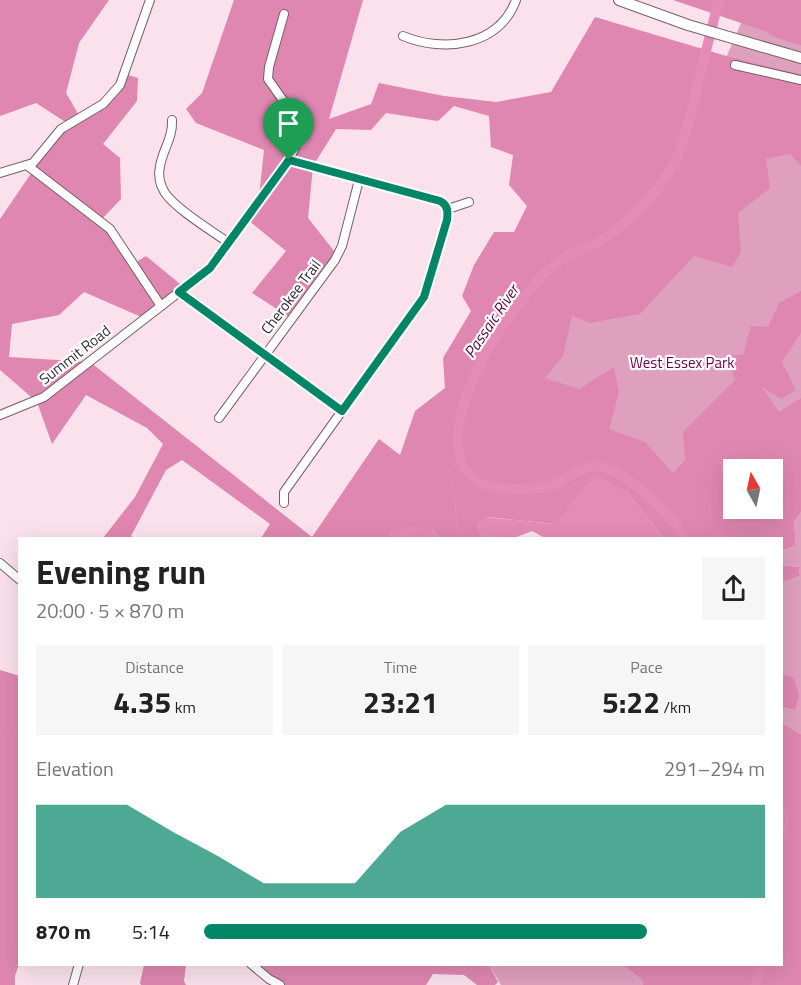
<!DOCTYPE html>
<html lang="en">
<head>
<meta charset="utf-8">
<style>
	body { margin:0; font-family:"Titillium Web",sans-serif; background:#f6f6f6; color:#222; height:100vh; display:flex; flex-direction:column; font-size:22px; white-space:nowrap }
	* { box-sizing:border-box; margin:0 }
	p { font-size:20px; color:#767676 }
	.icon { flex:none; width:33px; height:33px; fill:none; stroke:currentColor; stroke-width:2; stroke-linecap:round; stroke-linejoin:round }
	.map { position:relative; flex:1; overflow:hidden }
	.details { position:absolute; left:18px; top:537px; width:765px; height:429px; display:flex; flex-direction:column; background:#fff; border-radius:0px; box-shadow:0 6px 24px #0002 }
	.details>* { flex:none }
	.needle { width:39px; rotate:351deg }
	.fabs { position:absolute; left:723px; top:459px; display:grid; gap:12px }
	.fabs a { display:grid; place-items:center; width:60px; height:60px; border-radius:0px; background:#fff; box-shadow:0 6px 24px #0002; font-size:30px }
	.pin { position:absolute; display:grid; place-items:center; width:51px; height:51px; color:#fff; margin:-62px -26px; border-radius:50% 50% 50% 0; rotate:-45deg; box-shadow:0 0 6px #0007 }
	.pin .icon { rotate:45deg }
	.round { display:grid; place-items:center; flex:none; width:63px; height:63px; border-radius:0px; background:#f6f6f6 }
	.headline { display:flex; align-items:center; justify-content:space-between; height:102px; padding:0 18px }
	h1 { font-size:33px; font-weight:700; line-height:45px }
	.figures { display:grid; grid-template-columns:repeat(3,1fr); gap:9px; height:102px; padding:6px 18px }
	.figures div { display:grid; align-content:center; border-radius:0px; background:#f6f6f6; text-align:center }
	.figures b { font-size:30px; font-weight:700 }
	.figures small { font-size:16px; font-weight:400 }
	.figures p { font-size:16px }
	.chart { height:168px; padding:12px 18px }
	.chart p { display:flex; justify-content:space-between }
	.chart svg { width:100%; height:108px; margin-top:6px; fill:#038668; opacity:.7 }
	ul { padding:0 18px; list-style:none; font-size:20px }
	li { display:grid; grid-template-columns:96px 72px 1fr; align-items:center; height:45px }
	li i { height:15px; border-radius:8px; background:#038668 }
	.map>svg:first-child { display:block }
	.green { fill:#dfa0bd }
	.forest { fill:#df87b1; fill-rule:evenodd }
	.water { fill:#e48bb6 }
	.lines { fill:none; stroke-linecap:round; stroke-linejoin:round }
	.stream { stroke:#e48bb6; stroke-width:1.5 }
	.river { stroke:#e48bb6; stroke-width:10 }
	.minor-casing { stroke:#756069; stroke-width:10 }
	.major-casing { stroke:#756069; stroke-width:12 }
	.minor { stroke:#fff; stroke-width:8 }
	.major { stroke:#fff; stroke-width:10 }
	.route-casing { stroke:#fff; stroke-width:12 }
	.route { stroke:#038668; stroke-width:8 }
	.labels { text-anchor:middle; stroke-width:4.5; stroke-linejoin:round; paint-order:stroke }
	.street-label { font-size:15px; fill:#342b2f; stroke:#fff }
	.park-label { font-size:15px; fill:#710148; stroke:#fff }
	.water-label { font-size:16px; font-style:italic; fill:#590839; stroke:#fff }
</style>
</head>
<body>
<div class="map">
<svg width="801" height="985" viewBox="0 0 801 985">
	<rect width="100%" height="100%" fill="#fae1ec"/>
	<g class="green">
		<path d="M 751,0 L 801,0 L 801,419 L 772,470 L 734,470 L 734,508 L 736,538 L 650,476 L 566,477 L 523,349 L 722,67 Z"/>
		<path d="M 801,512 L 801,734 L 782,723 L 782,708 L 795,710 L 793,677 L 782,673 L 782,582 L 800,576 L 799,567 L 782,565 L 782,551 L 796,545 L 794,522 Z"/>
		<path d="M 489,965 L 623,965 L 642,980 L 643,985 L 501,985 Z"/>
	</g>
	<g class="forest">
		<path d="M 0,0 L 109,0 L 79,43 L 66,93 L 80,117 L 112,97 L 125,74 L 138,78 L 137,101 L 103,144 L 120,158 L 121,199 L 101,220 L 133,264 L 146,256 L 185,288 L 146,319 L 84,292 L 59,315 L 12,324 L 9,357 L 90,362 L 312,537 L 379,439 L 400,455 L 415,411 L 445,388 L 443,358 L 471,311 L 462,296 L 474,265 L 494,232 L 514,232 L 527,206 L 509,185 L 513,155 L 491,147 L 489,116 L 454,106 L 438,121 L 386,113 L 371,130 L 336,129 L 313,166 L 308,218 L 338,256 L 292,319 L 252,293 L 286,251 L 248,220 L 258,206 L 264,150 L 196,123 L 186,109 L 202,93 L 234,0 L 363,0 L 329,119 L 371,104 L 379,83 L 444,96 L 496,102 L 551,92 L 595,17 L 723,55 L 801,75 L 801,166 L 790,154 L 766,159 L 770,188 L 738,213 L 741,252 L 732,267 L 694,256 L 640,314 L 590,323 L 572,316 L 563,356 L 545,378 L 579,389 L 614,367 L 619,392 L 609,429 L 645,442 L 673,473 L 685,460 L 683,432 L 735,380 L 728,355 L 743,355 L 751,326 L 768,327 L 779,303 L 801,291 L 801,333 L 782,362 L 796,390 L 781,399 L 762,387 L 779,412 L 801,398 L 801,512 L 794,522 L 796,545 L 782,551 L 782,538 L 663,538 L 626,491 L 555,524 L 487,517 L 477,525 L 484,538 L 440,538 L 432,530 L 393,530 L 388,538 L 261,538 L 270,524 L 182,460 L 166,470 L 131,536 L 133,538 L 103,538 L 135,497 L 163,444 L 147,428 L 86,395 L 52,444 L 37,402 L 0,370 L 0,219 L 34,169 L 70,125 L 36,103 L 0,116 ZM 734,470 L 772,470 L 772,508 L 734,508 Z"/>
		<path d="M 673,0 L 801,0 L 801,45 L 777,38 L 765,31 Z"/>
		<path d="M 782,565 L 799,567 L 800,576 L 782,582 Z"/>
		<path d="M 0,670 L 20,676 L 20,962 L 15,976 L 15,985 L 0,985 Z"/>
		<path d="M 782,673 L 793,677 L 799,695 L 795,710 L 782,708 Z"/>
		<path d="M 782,723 L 801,734 L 801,985 L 643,985 L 642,980 L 623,965 L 782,964 Z"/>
		<path d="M 144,965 L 186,965 L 184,981 L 186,985 L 141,985 L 140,983 Z"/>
		<path d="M 252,965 L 489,965 L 498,982 L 495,985 L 477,985 L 464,975 L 433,974 L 426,985 L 281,985 Z"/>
	</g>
	<g class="water">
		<path d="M 595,474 L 626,491 L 663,538 L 608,537 L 545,538 L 532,531 L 514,538 L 484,538 L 477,525 L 486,517 L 555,524 Z"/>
		<path d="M 408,527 L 432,530 L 440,538 L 388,538 L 393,530 Z"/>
	</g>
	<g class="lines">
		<g class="stream">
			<path d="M 459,538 L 450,470 L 460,461"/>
			<path d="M 0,731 L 20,732"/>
		</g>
		<g class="river">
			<path d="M 684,538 C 673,514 622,467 595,466 C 583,465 563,482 550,486 C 541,489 528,489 519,489 C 411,492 472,368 506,321 C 523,298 541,273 564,258 C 577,250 593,247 605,238 C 632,219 659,191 675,162 C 684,144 689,120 694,101 C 702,67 710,34 719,0"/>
			<path d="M 782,811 L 784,819 L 782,834"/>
			<path d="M 755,985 L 762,964"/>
		</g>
		<g class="minor-casing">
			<g id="minor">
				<path d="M 403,36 C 444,53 499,46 516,0"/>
				<path d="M 735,65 L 801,80"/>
				<path d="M 172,120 C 173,138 163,149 160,166 C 158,175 160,185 165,193 C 176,209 212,231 229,243"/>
				<path d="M 289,160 L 439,200 L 446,205 L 448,209"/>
				<path d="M 28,166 L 110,229 L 161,306"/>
				<path d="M 0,173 L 33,163 L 61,129 L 103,104 L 120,85 L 150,0"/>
				<path d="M 448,209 L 469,202"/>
				<path d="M 179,292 L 342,411"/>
				<path d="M 0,415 L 44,397 L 210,268 L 289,160 L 297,143 L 299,123 L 268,79 L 269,67 L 284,14"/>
				<path d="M 219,418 L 335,260 L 342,246 L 359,180"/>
				<path d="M 284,503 L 284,492 L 424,296 L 447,221 L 448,209"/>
				<path d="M 0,563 L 20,580"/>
				<path d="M 251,964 L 269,979 L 280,985"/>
				<path d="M 73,985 L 79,964"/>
			</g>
		</g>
		<g class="major-casing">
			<path id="major" d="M 619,0 L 688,25 L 801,58"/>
		</g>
		<use href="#minor" class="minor"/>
		<use href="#major" class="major"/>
	</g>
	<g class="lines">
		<g class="route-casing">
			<path id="route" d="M 289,160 L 440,201 C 448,205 448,212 447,220 L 424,297 L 342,411 L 179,292 L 210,268 Z"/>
		</g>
		<use href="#route" class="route"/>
	</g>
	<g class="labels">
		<g class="street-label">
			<text transform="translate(291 297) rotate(-53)" y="5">Cherokee Trail</text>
			<text transform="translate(75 355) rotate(-38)" y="5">Summit Road</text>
		</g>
		<g class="park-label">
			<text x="682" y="368">West Essex Park</text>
		</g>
		<g class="water-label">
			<text transform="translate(491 321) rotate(-56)" y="6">Passaic River</text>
		</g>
	</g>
</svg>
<div class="fabs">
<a><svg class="needle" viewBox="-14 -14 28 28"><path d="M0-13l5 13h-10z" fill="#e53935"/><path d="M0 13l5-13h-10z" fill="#767676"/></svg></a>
</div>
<div class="pin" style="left:289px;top:160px;background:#1e9e55"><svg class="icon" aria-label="arrive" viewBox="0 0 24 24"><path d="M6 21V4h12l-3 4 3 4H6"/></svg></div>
<section class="details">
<div class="headline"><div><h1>Evening run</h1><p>20:00 · 5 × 870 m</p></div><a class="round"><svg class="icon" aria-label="share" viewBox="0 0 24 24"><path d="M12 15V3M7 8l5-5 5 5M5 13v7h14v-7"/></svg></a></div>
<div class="figures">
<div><p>Distance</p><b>4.35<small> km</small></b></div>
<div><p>Time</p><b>23:21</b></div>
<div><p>Pace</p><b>5:22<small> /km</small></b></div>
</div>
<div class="chart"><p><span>Elevation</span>291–294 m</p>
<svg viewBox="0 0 160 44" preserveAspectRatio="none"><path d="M0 44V6L10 6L20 6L30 17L40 27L50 38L60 38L70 38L80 17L90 6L100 6L110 6L120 6L130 6L140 6L150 6L160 6V44z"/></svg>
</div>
<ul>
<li><b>870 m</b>5:14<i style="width:79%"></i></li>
</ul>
</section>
</div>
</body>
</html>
